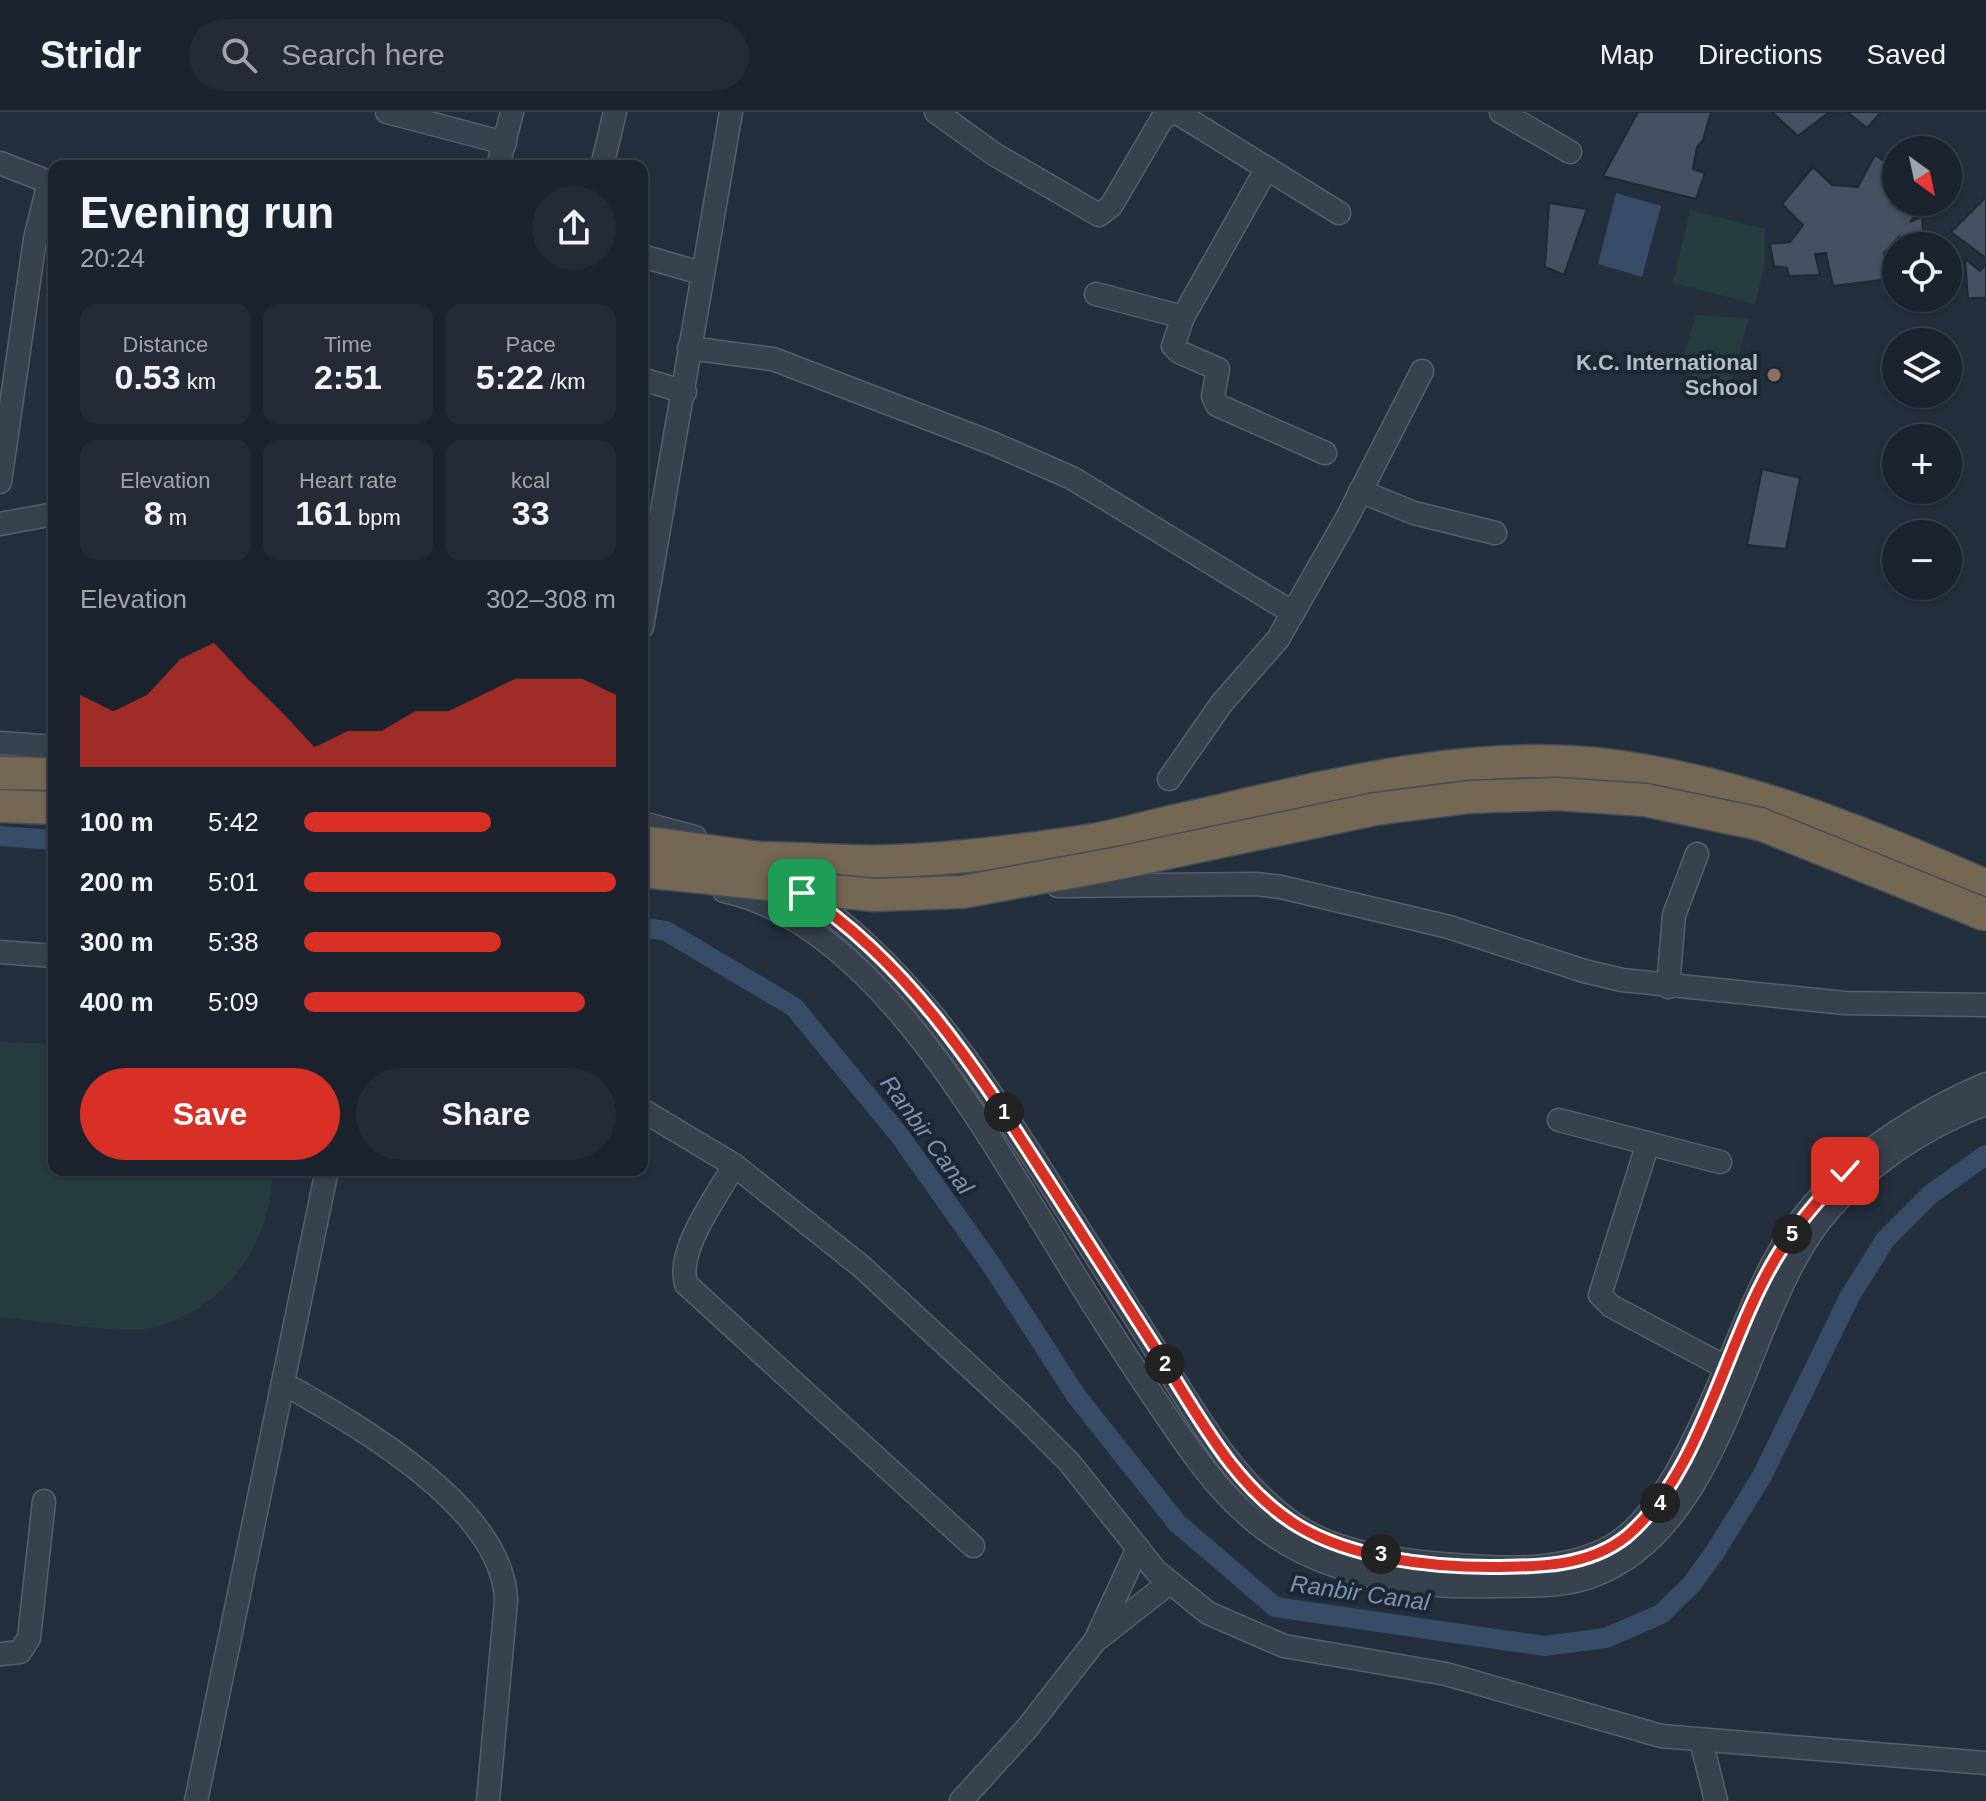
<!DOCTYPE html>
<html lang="en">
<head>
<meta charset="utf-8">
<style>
	body { margin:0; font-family:Helvetica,sans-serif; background:#242b36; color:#f1f3f6; height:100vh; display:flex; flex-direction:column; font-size:30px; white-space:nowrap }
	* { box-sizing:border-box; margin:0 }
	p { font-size:26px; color:#a0a4aa }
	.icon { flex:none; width:44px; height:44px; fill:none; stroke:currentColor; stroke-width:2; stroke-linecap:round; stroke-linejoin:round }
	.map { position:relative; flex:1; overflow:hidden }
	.panel { position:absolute; left:48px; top:48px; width:600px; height:1016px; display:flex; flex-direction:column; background:#1b232e; border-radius:16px; box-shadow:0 2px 6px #0004,0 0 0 2px #39404a }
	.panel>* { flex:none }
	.needle { width:52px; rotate:147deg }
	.tools { position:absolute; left:1882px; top:24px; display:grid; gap:16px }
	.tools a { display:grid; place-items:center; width:80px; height:80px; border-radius:50%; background:#1b232e; box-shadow:0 2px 6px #0004,0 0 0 2px #39404a; font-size:40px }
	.pin { position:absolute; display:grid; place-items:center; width:68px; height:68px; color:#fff; margin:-34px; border-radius:16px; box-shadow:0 4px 12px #0006 }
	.km { position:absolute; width:40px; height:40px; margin:-20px; border-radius:50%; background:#222; color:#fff; font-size:22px; line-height:40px; text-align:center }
	.round { display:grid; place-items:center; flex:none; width:84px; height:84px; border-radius:42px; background:#242b36 }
	.overview { display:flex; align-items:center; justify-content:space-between; height:136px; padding:0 32px }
	h1 { font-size:44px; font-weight:600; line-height:60px }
	.metrics { display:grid; grid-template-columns:repeat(3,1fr); gap:12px; height:136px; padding:8px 32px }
	.metrics div { display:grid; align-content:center; border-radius:16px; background:#242b36; text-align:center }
	.metrics b { font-size:34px; font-weight:600 }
	.metrics small { font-size:22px; font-weight:400 }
	.metrics p { font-size:22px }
	.chart { height:224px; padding:16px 32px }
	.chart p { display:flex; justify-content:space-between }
	.chart svg { width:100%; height:144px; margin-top:8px; fill:#d93025; opacity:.7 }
	.button { display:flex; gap:16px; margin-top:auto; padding:16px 32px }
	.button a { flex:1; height:92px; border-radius:48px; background:#d93025; color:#fff; font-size:32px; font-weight:600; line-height:92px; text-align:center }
	.button a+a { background:#242b36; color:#f1f3f6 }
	ul { padding:0 32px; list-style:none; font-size:26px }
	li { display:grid; grid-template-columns:128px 96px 1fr; align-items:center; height:60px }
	li i { height:20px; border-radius:10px; background:#d93025 }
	header { display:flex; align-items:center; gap:48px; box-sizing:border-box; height:112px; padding:0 40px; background:#1b232e; border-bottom:2px solid #39404a }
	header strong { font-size:38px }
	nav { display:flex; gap:44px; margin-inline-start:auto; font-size:28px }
	.search { width:560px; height:72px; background:#242b36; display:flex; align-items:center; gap:20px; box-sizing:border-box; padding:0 28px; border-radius:44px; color:#a0a4aa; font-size:30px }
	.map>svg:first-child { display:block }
	.green { fill:#263c3f }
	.water { fill:#394c67 }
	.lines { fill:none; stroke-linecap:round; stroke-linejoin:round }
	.canal { stroke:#394c67; stroke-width:20 }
	.building { fill:#455162; stroke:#1f2835; stroke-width:2 }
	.minor-casing { stroke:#565f6c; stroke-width:25 }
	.highway-casing { stroke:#434c59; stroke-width:35 }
	.minor { stroke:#38414e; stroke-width:22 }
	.highway { stroke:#746855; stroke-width:32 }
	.highway-bridge-casing { stroke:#434c59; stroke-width:35; stroke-linecap:butt }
	.highway-bridge { stroke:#746855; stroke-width:32 }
	.route-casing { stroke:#fff; stroke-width:16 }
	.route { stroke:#d93025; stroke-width:10 }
	.education-dot { fill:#8d6e63; stroke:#1d2633; stroke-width:3 }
	.labels { text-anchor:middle; stroke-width:8; stroke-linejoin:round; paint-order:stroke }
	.poi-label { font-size:22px; font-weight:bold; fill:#b4bcc9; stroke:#1d2633; text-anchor:end }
	.water-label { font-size:24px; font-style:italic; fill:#7c92b1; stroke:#1d2633 }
</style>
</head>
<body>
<header>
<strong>Stridr</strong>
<div class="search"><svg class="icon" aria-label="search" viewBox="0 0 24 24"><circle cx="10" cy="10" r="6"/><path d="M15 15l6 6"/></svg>Search here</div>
<nav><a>Map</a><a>Directions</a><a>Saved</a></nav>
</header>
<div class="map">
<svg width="1986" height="1689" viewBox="0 0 1986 1689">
	<rect width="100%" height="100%" fill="#242f3e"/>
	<g class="green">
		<path d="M 1690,98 L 1765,117 L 1765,152 L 1755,192 L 1673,171 Z"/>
		<path d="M 1696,203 L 1749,206 L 1730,272 L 1679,261 Z"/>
		<path d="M 0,930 L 54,932 L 54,1058 L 272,1058 C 274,1120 234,1185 176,1207 C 167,1211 156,1216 147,1217 C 105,1220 43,1209 0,1205 Z"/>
	</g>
	<path class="water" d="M 1616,81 L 1661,94 L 1642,165 L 1598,152 Z"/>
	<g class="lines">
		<g class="canal">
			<path d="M 0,724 L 54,728"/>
			<path d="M 642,815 L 666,819 L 794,895 L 900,1024 L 992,1154 L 1077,1285 L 1177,1411 L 1275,1495 L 1544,1534 L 1606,1526 L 1661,1502 L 1691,1473 L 1715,1440 L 1762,1364 L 1850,1184 L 1885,1128 L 1931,1082 L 1986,1043"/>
		</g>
	</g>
	<g class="building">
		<path d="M 1638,0 L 1711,0 L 1703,28 L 1697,35 L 1693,57 L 1705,61 L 1696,87 L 1603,64 Z"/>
		<path d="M 1772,0 L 1839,0 L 1828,1 L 1798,24 Z"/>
		<path d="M 1847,0 L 1881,0 L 1867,16 Z"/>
		<path d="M 1875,43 L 1896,57 L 1896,90 L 1925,90 L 1910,110 L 1922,104 L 1924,134 L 1898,134 L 1899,125 L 1884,141 L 1889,167 L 1833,174 L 1826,141 L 1815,142 L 1820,163 L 1789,164 L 1787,156 L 1774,154 L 1770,132 L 1790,130 L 1803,113 L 1782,92 L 1813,55 L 1832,73 L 1858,75 Z"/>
		<path d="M 1986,85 L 1986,146 L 1951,120 Z"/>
		<path d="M 1549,91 L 1587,97 L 1564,163 L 1545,155 Z"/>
		<path d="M 1965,147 L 1980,159 L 1986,152 L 1986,186 L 1968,186 Z"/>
		<path d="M 1762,357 L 1800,366 L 1786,437 L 1747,433 Z"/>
	</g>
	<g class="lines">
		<g class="minor-casing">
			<g id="minor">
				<path d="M 387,0 L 505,31"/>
				<path d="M 936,0 L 994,42 L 1099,103 L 1111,94 L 1162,7 L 1173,0"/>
				<path d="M 1176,0 L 1339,101"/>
				<path d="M 1501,0 L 1570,40"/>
				<path d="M 0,51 L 54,72"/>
				<path d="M 498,54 L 512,0"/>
				<path d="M 602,54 L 615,0"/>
				<path d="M 1267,56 L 1183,205 L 1173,234 L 1179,240 L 1218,257 L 1213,284 L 1217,293 L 1325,341"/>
				<path d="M 642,144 L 701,161"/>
				<path d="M 1096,182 L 1183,205"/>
				<path d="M 689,236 L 773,247 L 992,331 L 1072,366 L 1293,501"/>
				<path d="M 642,267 L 685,280"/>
				<path d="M 0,370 L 35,127 L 49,70"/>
				<path d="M 1360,379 L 1414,401 L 1495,421"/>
				<path d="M 0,412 L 54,402"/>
				<path d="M 642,515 L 731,0"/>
				<path d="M 0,631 L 54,635"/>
				<path d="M 1169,667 L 1222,591 L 1278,527 L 1347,406 L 1422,259"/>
				<path d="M 642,711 L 695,725"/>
				<path d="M 1058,774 L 1256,772 L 1281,775 L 1449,815 L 1584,859 L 1622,868 L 1845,891 L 1986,893"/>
				<path d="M 724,779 C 868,810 974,1000 1046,1116 C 1081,1174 1117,1231 1155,1287 C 1196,1347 1232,1404 1298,1438 C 1359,1469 1427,1476 1495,1474 C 1528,1473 1563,1476 1595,1463 C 1718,1415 1741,1231 1806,1129 C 1845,1067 1918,1017 1986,992"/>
				<path d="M 800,779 C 905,850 972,951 1040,1056 C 1077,1115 1115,1174 1153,1234 C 1194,1298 1231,1368 1294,1412 C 1339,1443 1403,1449 1455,1453 C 1505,1457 1564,1460 1610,1435 C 1686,1394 1731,1226 1774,1149 C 1820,1065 1900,1009 1986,972"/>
				<path d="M 0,840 L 54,844"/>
				<path d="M 1668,875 L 1674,803 L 1697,742"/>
				<path d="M 642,998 L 734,1053 L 861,1154 L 1024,1305 L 1069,1350 L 1156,1459 L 1208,1501 L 1284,1534 L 1446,1562 L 1661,1624 L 1986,1651"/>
				<path d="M 1559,1008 L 1720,1050"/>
				<path d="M 1648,1031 L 1600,1183 L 1611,1194 L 1725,1255"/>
				<path d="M 734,1053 C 717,1085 676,1137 686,1172 L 973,1434"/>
				<path d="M 283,1271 C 355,1312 504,1395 506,1489 L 488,1689"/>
				<path d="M 1099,1526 L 1169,1471"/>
				<path d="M 0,1542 L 20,1540 L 29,1526 L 44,1389"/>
				<path d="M 1701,1628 L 1716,1689"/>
				<path d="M 196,1689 L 327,1058"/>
				<path d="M 961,1689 L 1028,1615 L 1095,1529 L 1138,1436"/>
			</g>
		</g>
		<g class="highway-casing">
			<g id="highway">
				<path d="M 0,661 L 54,662"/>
				<path d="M 0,694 L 54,696"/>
				<path d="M 760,746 C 805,746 849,751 893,749 C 960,747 1027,738 1093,728 C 1122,723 1151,714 1179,708 C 1313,678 1458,638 1597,652 C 1737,668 1858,718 1986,774"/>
			</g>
		</g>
		<use href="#minor" class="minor"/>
		<use href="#highway" class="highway"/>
		<g class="highway-bridge-casing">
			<g id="highway-bridge">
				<path d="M 642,730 L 760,746"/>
				<path d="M 642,759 L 873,783 L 962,780 L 1114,752 L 1375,697 L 1469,685 L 1557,682 L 1645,688 L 1760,712 L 1986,803"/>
			</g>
		</g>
		<use href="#highway-bridge" class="highway-bridge"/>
	</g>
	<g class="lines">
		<g class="route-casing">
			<path id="route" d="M 802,781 C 906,849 973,952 1039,1055 C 1079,1118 1119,1180 1159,1242 C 1198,1303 1234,1375 1298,1414 C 1351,1446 1429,1455 1490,1455 C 1537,1455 1589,1455 1627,1424 C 1702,1360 1725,1230 1776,1146 C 1795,1114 1819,1087 1845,1059"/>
		</g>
		<use href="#route" class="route"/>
	</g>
	<circle class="education-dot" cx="1774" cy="263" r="8"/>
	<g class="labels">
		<g class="poi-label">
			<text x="1758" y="258">K.C. International<tspan x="1758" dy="25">School</tspan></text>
		</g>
		<g class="water-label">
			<text transform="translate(927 1023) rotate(54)" y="8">Ranbir Canal</text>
			<text transform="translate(1360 1481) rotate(8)" y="8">Ranbir Canal</text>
		</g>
	</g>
</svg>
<div class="tools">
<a><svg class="needle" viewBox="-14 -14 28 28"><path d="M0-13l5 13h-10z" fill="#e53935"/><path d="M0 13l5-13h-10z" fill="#a0a4aa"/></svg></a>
<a><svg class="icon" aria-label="locate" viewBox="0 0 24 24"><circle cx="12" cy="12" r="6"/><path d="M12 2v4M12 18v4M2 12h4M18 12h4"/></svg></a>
<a><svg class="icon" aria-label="layers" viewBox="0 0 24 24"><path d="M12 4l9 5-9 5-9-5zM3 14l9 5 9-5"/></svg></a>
<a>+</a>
<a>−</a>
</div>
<div class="pin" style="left:802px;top:781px;background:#1e9e55"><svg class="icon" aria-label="arrive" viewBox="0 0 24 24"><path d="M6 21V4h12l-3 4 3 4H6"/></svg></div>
<div class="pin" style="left:1845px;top:1059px;background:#d93025"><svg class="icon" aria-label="check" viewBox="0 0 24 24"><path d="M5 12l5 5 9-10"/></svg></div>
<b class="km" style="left:1004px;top:1000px">1</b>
<b class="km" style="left:1165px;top:1252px">2</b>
<b class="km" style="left:1381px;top:1442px">3</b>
<b class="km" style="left:1660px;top:1391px">4</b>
<b class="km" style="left:1792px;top:1122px">5</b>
<section class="panel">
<div class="overview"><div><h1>Evening run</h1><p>20:24</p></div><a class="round"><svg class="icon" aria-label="share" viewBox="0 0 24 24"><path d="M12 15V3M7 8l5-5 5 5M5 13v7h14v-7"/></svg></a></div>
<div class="metrics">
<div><p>Distance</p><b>0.53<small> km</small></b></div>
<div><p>Time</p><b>2:51</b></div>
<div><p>Pace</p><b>5:22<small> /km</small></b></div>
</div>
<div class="metrics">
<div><p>Elevation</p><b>8<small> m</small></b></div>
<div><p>Heart rate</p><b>161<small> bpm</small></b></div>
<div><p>kcal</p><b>33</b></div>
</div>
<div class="chart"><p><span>Elevation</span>302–308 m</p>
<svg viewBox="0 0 160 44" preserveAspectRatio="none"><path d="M0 44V22L10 27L20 22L30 11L40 6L50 17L60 27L70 38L80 33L90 33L100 27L110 27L120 22L130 17L140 17L150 17L160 22V44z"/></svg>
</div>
<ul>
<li><b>100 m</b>5:42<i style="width:60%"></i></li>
<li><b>200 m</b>5:01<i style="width:100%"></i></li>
<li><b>300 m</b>5:38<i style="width:63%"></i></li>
<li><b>400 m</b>5:09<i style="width:90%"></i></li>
</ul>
<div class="button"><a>Save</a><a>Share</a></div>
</section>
</div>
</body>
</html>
